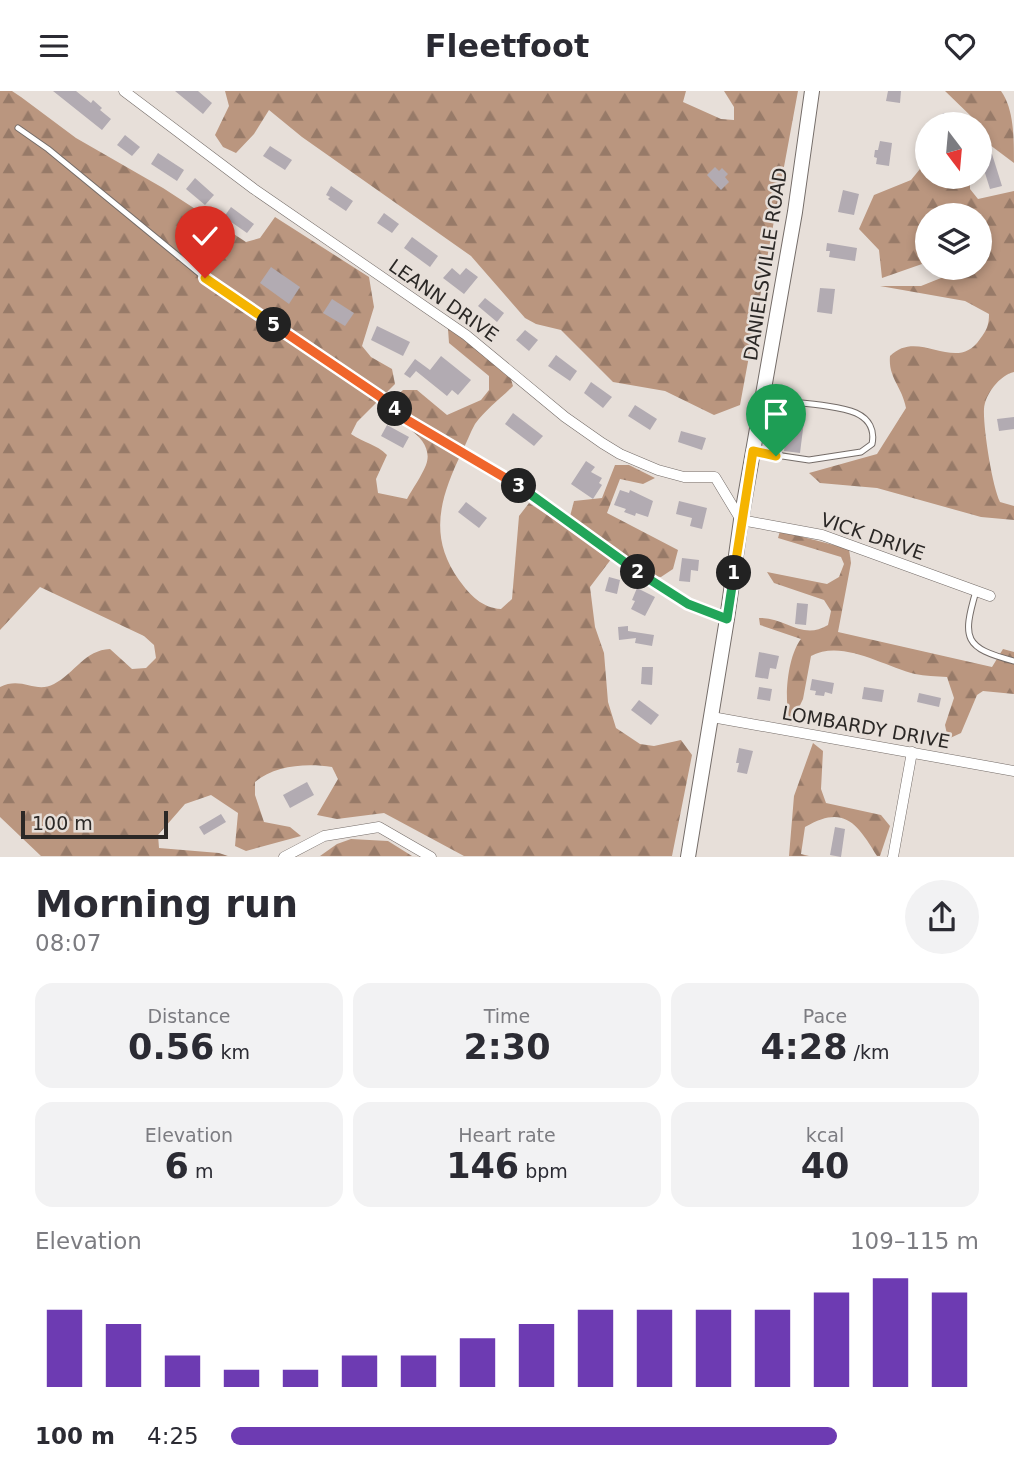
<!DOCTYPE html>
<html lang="en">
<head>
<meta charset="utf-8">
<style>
	body { margin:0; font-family:"DejaVu Sans",sans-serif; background:#f2f2f3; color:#2b2b33; height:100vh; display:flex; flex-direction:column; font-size:26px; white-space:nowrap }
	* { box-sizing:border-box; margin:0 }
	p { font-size:23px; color:#7c7c81 }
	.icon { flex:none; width:38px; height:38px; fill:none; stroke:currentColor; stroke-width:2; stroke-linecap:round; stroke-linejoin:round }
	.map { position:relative; height:766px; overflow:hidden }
	.drawer { display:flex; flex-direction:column; background:#fff; flex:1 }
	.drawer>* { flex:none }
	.needle { width:46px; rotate:164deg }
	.controls { position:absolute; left:915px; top:21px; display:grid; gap:14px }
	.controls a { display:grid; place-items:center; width:77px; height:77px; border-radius:50%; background:#fff; box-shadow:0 4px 10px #0003; font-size:35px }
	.scale { position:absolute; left:21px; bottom:18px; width:147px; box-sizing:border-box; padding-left:7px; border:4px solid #2b2826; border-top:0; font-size:19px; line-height:24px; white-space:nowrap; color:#2b2826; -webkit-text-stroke:5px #e7dfd9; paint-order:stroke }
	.pin { position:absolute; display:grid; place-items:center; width:60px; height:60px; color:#fff; margin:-72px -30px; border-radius:50% 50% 50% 0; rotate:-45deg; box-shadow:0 0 7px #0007 }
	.pin .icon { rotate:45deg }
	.km { position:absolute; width:35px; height:35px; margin:-18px; border-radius:50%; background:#222; color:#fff; font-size:19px; line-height:35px; text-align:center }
	.round { display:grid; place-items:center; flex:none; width:74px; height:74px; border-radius:37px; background:#f2f2f3 }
	.summary { display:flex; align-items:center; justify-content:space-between; height:119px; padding:0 35px }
	h1 { font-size:38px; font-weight:700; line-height:52px }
	.figures { display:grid; grid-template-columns:repeat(3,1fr); gap:10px; height:119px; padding:7px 35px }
	.figures div { display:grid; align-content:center; border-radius:18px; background:#f2f2f3; text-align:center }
	.figures b { font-size:35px; font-weight:700 }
	.figures small { font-size:19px; font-weight:400 }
	.figures p { font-size:19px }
	.chart { height:196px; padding:14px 35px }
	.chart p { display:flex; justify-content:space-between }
	.chart svg { width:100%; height:126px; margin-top:7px; stroke:#6d3bb2; stroke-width:6 }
	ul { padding:0 35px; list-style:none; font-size:23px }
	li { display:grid; grid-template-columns:112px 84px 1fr; align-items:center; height:52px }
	li i { height:18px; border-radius:9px; background:#6d3bb2 }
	header { display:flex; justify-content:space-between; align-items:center; height:91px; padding:0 35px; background:#fff; font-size:32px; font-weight:700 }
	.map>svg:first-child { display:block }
	.forest { fill:url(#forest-firs) }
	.building { fill:#b2abb2 }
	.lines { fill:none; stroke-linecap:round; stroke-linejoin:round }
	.service-casing { stroke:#746c68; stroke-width:7 }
	.minor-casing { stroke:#746c68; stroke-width:11 }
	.secondary-casing { stroke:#746c68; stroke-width:16 }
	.service { stroke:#fff; stroke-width:5 }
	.minor { stroke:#fff; stroke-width:10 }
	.secondary { stroke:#fff; stroke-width:14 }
	.split-1-casing { stroke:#fff; stroke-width:14 }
	.split-2-casing { stroke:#fff; stroke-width:14 }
	.split-3-casing { stroke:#fff; stroke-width:14 }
	.split-4-casing { stroke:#fff; stroke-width:14 }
	.split-5-casing { stroke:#fff; stroke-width:14 }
	.split-6-casing { stroke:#fff; stroke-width:14 }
	.split-1 { stroke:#f5b400; stroke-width:9 }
	.split-2 { stroke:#22a559; stroke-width:9 }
	.split-3 { stroke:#22a559; stroke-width:9 }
	.split-4 { stroke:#f0652b; stroke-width:9 }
	.split-5 { stroke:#f0652b; stroke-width:9 }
	.split-6 { stroke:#f5b400; stroke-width:9 }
	.labels { text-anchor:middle; stroke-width:5; stroke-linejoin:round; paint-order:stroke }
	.street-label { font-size:19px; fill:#2b2826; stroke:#e7dfd9 }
</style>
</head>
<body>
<header><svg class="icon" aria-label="menu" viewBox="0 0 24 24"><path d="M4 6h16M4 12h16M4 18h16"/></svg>Fleetfoot<svg class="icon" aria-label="heart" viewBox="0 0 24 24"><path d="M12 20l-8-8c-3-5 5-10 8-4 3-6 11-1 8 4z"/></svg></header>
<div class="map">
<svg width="1014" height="766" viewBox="0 0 1014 766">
	<defs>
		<pattern id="forest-firs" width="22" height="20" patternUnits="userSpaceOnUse" patternTransform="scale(1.75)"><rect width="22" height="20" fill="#ba967f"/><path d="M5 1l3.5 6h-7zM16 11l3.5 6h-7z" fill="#977a68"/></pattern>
	</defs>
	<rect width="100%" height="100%" fill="#e7dfd9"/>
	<g class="forest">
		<path d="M 0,0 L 12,0 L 21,6 L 76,47 L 163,97 L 246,151 L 260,147 L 275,126 L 369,186 L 374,216 L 362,255 L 371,266 L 392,278 L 395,293 L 357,331 L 351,343 C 364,352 376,353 387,364 L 376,388 L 378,402 L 407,408 C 413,397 421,386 426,374 C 436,347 398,331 380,320 L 403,299 L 417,299 L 447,324 L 481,309 L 489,299 L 489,285 L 449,252 L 448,238 L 457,237 L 510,285 L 513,295 C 501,307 485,319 475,333 C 470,342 466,353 461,363 C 440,407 428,446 459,489 C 470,504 482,517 501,518 L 512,508 L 519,425 L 529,412 L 567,437 L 574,410 L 602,407 L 615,374 L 629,374 L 655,387 L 643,393 L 620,388 L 607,422 L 678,459 L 673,478 L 661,486 L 648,485 L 618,459 L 590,496 L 595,536 L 604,562 L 608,611 L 616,637 L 640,653 L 654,655 L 681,649 L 692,664 L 672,765 L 464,765 L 384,722 L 337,728 L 317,724 L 338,688 L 332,676 C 307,672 275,674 255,691 L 255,704 L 264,731 L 290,736 L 301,745 L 246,760 L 235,755 L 238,722 L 211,704 L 185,713 L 158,744 L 159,757 L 219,762 L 228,765 L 41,765 L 0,726 L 0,596 C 22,585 35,603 54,593 C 75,582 85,559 110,558 L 132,578 L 146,577 L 156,567 L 154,554 L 144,545 L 40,496 L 0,539 Z"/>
		<path d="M 225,0 L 686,0 L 683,11 L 721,28 L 734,29 L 734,16 L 724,0 L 798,0 L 740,314 L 714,324 L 665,300 L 613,291 L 561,239 L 536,233 L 525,227 L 471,165 L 302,46 L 269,19 L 254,43 L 236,62 L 223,56 L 215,44 L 229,15 Z"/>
		<path d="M 945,0 L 1001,0 C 1014,18 1014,47 1014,72 L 990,54 L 980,56 L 980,33 L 974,33 L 976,30 Z"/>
		<path d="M 927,74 L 928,86 L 970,86 L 970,98 L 978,108 L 1014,100 L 1014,281 C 1000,284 985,303 984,318 C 983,336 992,395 1000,411 L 1014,415 L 1014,429 L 981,426 L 877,397 L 820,392 L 809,382 L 877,363 L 906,317 C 902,295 888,287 890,265 C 919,236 956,284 980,248 C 987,239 989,234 989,223 L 965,210 L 880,195 L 921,195 L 946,185 L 939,177 L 980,177 L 980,124 L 928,124 L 927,173 L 922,173 L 882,187 L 879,159 L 859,138 L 874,104 L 911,89 L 920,78 Z"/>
		<path d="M 780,440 L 849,458 L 851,472 L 838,541 L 992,576 L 1003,558 L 1014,561 L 1014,603 L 983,600 L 977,604 L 961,642 L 948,648 L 945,634 L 954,607 L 947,586 C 936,585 925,585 915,583 C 883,575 842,548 811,565 L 803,608 L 791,633 C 783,612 787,566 801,548 L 760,534 L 759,527 C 786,526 802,550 828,534 L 831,520 L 824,509 L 774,492 L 767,481 L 827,493 L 839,486 L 844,473 L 841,466 L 778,447 Z"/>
		<path d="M 813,652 L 823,660 L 821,698 L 826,712 L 881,724 L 890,735 L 880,765 L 877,765 C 857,732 844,713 805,736 L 801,763 L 809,765 L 789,765 L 794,705 Z"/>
		<path d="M 351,748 L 388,750 L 412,765 L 320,765 L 337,753 Z"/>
	</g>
	<g class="building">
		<path d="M 53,0 L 76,0 L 91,12 L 93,9 L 102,17 L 100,19 L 111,28 L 102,39 Z"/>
		<path d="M 175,0 L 198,0 L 212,12 L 203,23 Z"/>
		<path d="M 888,0 L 901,0 L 900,12 L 886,10 Z"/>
		<path d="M 943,22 L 969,33 L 938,33 Z"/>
		<path d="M 125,44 L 140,56 L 132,65 L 117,54 Z"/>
		<path d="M 880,50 L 892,52 L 889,75 L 876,73 L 877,67 L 874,66 L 875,59 L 878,59 Z"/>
		<path d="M 270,55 L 292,69 L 285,79 L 263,65 Z"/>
		<path d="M 158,62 L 184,79 L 177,90 L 151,73 Z"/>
		<path d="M 992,63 L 1002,95 L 990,98 L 980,66 Z"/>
		<path d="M 715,76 L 719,80 L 722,77 L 728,83 L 725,86 L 729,91 L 721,99 L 707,84 Z"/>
		<path d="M 195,87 L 214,104 L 205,114 L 186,98 Z"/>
		<path d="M 331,95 L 353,110 L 346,120 L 328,108 L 330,106 L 326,104 Z"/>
		<path d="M 843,99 L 859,103 L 854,124 L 838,121 Z"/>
		<path d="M 231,116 L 254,133 L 247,142 L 224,126 Z"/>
		<path d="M 384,122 L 399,133 L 392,142 L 377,132 Z"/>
		<path d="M 412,146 L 438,165 L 430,176 L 404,157 Z"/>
		<path d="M 827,152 L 857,157 L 855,170 L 829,166 L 830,160 L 826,160 Z"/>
		<path d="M 271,176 L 300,196 L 289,213 L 260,192 Z"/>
		<path d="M 452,177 L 460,184 L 466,177 L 478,186 L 464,203 L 443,187 Z"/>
		<path d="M 820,197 L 835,198 L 832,223 L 817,221 Z"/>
		<path d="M 485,207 L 504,222 L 497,231 L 478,215 Z"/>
		<path d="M 332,208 L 354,222 L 345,235 L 323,222 Z"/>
		<path d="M 377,235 L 410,251 L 403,265 L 371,249 Z"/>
		<path d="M 525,239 L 538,249 L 529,260 L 516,249 Z"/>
		<path d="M 556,264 L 577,280 L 570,290 L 548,275 Z"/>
		<path d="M 441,265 L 471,289 L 458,304 L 452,299 L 447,305 L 416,280 L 410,287 L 404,283 L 415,268 L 430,279 Z"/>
		<path d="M 591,291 L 612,306 L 603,317 L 584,302 Z"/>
		<path d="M 635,314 L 657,328 L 650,339 L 628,325 Z"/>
		<path d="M 513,322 L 543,345 L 534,355 L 505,333 Z"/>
		<path d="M 1014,326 L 1014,338 L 999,340 L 997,328 Z"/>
		<path d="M 788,327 L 804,330 L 800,362 L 784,360 Z"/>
		<path d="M 387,334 L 409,346 L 403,357 L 381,345 Z"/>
		<path d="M 681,340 L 706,347 L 702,359 L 678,351 Z"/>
		<path d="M 586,370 L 595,376 L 591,381 L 602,387 L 599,392 L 602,394 L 593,408 L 571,393 Z"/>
		<path d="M 620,399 L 629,402 L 630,399 L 653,410 L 648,426 L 636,422 L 635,425 L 624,421 L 626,418 L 614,414 Z"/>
		<path d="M 679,410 L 707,417 L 702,438 L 690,435 L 692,427 L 676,423 Z"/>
		<path d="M 466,411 L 487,427 L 479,437 L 458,421 Z"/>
		<path d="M 682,467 L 699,469 L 698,480 L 691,479 L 690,491 L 679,490 Z"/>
		<path d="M 609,486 L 620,489 L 617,503 L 605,500 Z"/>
		<path d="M 637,497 L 655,506 L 645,525 L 631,518 L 635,510 L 632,509 Z"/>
		<path d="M 797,512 L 808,513 L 806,534 L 795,533 Z"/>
		<path d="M 628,535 L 628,540 L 654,544 L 652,555 L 635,552 L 636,547 L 619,549 L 618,536 Z"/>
		<path d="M 759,561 L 779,565 L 776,578 L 770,577 L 768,588 L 755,586 Z"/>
		<path d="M 642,576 L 653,576 L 652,594 L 641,593 Z"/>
		<path d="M 812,588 L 834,592 L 832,603 L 825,601 L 824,605 L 815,604 L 816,600 L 810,599 Z"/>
		<path d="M 759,596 L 772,598 L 770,610 L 757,608 Z"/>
		<path d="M 864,596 L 884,599 L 882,611 L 862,608 Z"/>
		<path d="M 919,602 L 941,607 L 939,616 L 917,611 Z"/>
		<path d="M 639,609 L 659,624 L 651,634 L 631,619 Z"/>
		<path d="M 739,657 L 753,660 L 747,683 L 737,681 L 739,672 L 736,672 Z"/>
		<path d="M 307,691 L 314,704 L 290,717 L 283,704 Z"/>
		<path d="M 221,723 L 226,731 L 204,744 L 199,736 Z"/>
		<path d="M 835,736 L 845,738 L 841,766 L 830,764 Z"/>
	</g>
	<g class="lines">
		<g class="service-casing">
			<g id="service">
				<path d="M 18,37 L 48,58 L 205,187 L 379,305 L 407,329 L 527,400 L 629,475 L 688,513 L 724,527"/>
				<path d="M 756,361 L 809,369 L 861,361 L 872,353 C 875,339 869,328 856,322 C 836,313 788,312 763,308"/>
				<path d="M 976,500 C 962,548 964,557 1014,570"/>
			</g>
		</g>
		<g class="minor-casing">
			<g id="minor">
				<path d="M 124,0 L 254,98 L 466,244 L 565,326 L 602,352 L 620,363 L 658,379 L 684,386 L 715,386 L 741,429 L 822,444 L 990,505"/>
				<path d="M 712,626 L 1014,680"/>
				<path d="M 284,766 L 324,745 L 379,736 L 431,766"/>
				<path d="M 893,766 L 912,661"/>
			</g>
		</g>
		<g class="secondary-casing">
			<path id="secondary" d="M 688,766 L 727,528 L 741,429 L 795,121 L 812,0"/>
		</g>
		<use href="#service" class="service"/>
		<use href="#minor" class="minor"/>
		<use href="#secondary" class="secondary"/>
	</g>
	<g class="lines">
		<g class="split-1-casing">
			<path id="split-1" d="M 734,482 L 753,360 L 776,365"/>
		</g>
		<g class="split-2-casing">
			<path id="split-2" d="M 638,481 L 688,513 L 727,528 L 734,482"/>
		</g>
		<g class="split-3-casing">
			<path id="split-3" d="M 519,395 L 638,481"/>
		</g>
		<g class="split-4-casing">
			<path id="split-4" d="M 395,318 L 407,329 L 519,395"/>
		</g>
		<g class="split-5-casing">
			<path id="split-5" d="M 274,234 L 379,305 L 395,318"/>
		</g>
		<g class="split-6-casing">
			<path id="split-6" d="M 205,187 L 274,234"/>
		</g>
		<use href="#split-1" class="split-1"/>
		<use href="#split-2" class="split-2"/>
		<use href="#split-3" class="split-3"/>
		<use href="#split-4" class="split-4"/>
		<use href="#split-5" class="split-5"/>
		<use href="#split-6" class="split-6"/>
	</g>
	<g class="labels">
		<g class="street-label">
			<text transform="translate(765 173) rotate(-81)" y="7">DANIELSVILLE ROAD</text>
			<text transform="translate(444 209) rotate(35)" y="7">LEANN DRIVE</text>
			<text transform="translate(873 445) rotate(19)" y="7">VICK DRIVE</text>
			<text transform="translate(866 636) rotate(10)" y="7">LOMBARDY DRIVE</text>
		</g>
	</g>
</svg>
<div class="controls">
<a><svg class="needle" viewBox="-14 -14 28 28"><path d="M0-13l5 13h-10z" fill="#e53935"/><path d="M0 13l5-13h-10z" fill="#7c7c81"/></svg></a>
<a><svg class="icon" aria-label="layers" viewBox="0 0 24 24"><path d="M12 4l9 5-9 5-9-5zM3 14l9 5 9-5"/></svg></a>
</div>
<div class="scale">100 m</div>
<div class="pin" style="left:776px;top:365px;background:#1e9e55"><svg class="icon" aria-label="arrive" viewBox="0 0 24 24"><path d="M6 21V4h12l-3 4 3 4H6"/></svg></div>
<div class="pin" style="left:205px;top:187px;background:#d93025"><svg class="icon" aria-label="check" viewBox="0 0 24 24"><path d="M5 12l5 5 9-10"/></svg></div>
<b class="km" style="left:734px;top:482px">1</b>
<b class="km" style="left:638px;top:481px">2</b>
<b class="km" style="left:519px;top:395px">3</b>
<b class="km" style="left:395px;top:318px">4</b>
<b class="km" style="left:274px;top:234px">5</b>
</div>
<section class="drawer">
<div class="summary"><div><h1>Morning run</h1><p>08:07</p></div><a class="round"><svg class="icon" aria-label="share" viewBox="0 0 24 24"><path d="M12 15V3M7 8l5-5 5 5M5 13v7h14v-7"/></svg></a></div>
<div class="figures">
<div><p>Distance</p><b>0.56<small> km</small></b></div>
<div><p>Time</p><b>2:30</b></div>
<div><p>Pace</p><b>4:28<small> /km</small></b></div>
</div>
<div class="figures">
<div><p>Elevation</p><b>6<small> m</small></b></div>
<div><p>Heart rate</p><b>146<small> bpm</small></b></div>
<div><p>kcal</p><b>40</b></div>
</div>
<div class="chart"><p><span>Elevation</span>109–115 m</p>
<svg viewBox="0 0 160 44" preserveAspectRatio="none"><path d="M5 44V17M15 44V22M25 44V33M35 44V38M45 44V38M55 44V33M65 44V33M75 44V27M85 44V22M95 44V17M105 44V17M115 44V17M125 44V17M135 44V11M145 44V6M155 44V11"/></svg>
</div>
<ul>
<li><b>100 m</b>4:25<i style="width:81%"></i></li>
</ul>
</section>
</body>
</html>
